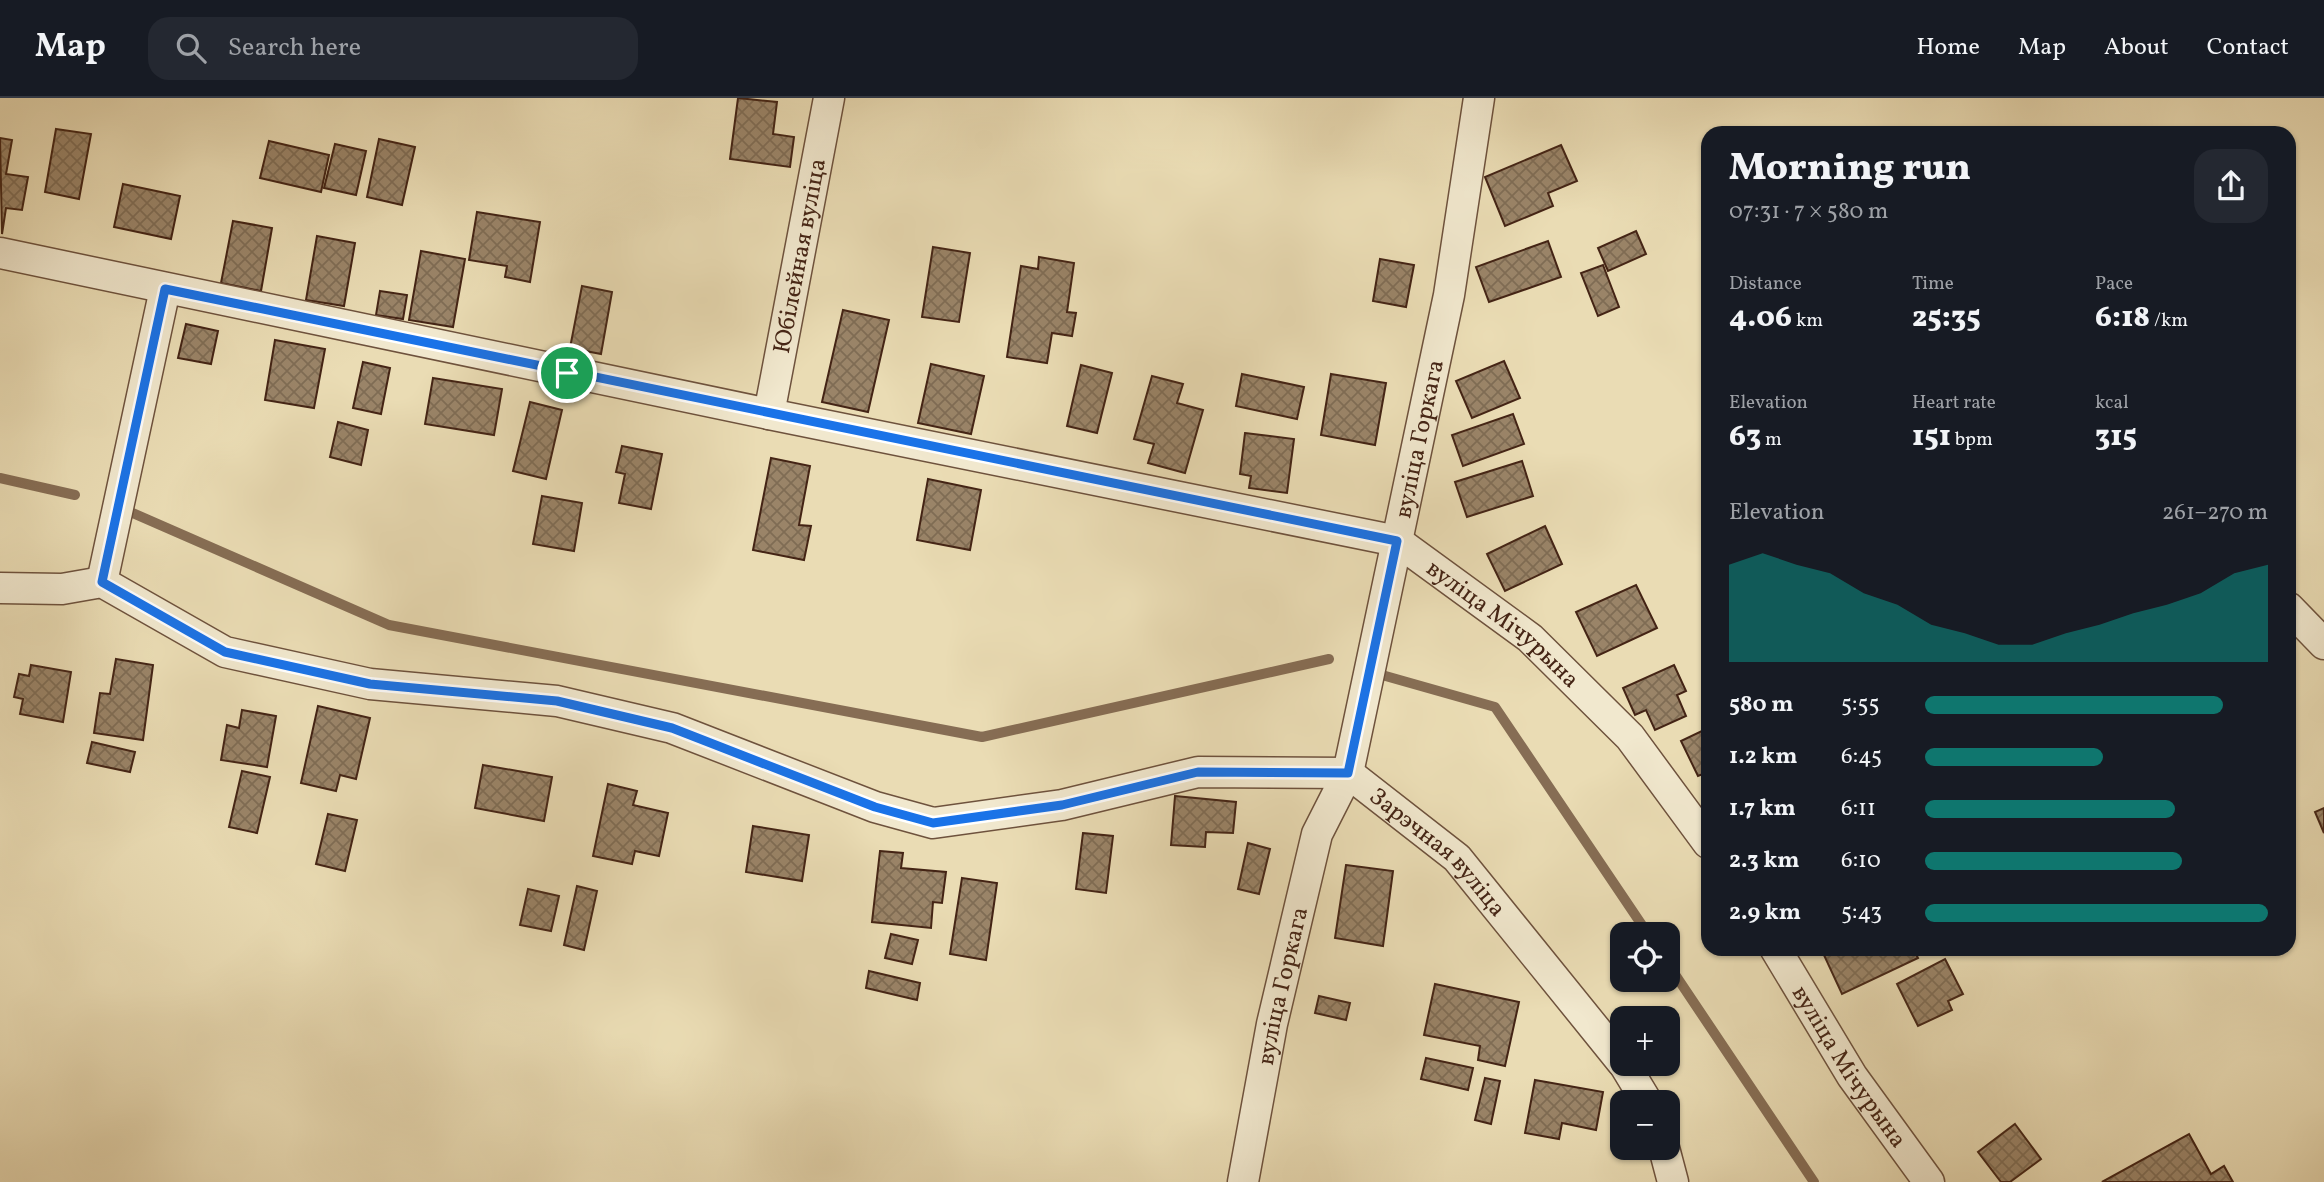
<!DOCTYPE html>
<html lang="en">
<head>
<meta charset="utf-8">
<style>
	body { margin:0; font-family:Vollkorn,serif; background:#242831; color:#f1f3f6; height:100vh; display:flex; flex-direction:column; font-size:26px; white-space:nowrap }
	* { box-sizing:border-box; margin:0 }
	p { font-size:23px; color:#9ea1a6 }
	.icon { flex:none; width:38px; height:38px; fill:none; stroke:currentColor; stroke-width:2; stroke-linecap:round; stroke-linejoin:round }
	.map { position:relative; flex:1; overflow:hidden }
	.side { position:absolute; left:1701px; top:28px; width:595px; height:830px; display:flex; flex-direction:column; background:#171b24; border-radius:21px; box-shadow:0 2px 5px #0004 }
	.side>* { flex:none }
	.buttons { position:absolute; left:1610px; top:824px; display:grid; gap:14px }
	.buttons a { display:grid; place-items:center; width:70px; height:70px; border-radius:14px; background:#171b24; box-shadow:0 2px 5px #0004; font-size:35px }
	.pin { position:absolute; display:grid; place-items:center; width:60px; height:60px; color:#fff; margin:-30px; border:4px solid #fff; border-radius:50%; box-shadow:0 2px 7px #0007 }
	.round { display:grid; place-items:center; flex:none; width:74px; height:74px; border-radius:21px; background:#242831 }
	.head { display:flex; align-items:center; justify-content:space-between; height:119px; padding:0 28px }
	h1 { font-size:38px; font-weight:800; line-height:52px }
	.stats { display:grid; grid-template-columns:repeat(3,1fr); gap:10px; height:119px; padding:7px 28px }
	.stats div { display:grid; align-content:center }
	.stats b { font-size:30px; font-weight:800 }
	.stats small { font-size:19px; font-weight:400 }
	.stats p { font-size:19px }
	.chart { height:196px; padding:14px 28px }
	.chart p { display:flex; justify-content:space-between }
	.chart svg { width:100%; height:126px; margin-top:7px; fill:#0f766e; opacity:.7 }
	ul { padding:0 28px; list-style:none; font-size:23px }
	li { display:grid; grid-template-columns:112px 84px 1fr; align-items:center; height:52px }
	li i { height:18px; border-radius:9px; background:#0f766e }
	header { display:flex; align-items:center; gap:42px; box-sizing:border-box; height:98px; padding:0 35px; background:#171b24; border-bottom:2px solid #363941 }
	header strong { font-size:33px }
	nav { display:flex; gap:38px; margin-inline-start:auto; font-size:24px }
	.search { width:490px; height:63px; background:#242831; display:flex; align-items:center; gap:18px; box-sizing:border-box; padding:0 24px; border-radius:21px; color:#9ea1a6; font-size:26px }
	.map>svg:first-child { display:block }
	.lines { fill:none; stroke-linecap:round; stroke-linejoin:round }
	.stream { stroke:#866d54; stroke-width:10 }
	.building { fill:url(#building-cross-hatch); stroke:#442415; stroke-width:2 }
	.minor-casing { stroke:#6e523d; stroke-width:33 }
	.minor { stroke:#f1e8ce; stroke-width:30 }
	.route-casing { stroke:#fff; stroke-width:14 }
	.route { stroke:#1a73e8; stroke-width:9 }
	.labels { text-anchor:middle; stroke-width:7; stroke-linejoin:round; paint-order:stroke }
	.street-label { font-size:24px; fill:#442415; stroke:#f1e8ce }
</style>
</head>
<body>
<header>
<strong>Map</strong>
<div class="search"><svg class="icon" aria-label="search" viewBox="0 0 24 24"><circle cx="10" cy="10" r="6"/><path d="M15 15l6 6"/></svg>Search here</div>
<nav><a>Home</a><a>Map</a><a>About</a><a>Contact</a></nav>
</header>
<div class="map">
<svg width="2324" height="1084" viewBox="0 0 2324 1084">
	<defs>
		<pattern id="building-cross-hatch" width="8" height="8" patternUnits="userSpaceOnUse" patternTransform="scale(1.75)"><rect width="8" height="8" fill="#9a8468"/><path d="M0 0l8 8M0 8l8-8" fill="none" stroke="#7f6c54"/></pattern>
	</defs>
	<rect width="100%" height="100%" fill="#eadcb4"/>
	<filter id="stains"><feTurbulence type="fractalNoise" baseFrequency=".00286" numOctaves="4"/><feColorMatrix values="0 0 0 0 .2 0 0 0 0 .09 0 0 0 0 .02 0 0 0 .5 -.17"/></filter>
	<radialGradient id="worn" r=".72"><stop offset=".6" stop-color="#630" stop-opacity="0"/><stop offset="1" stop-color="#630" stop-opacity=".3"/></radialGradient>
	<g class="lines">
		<g class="stream">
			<path d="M 0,380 L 75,397"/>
			<path d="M 128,413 L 389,527 L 982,639 L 1329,561"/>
			<path d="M 1382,577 L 1495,609 L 1648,836"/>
			<path d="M 1668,866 L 1814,1084"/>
		</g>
	</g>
	<g class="building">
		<path d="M 738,0 L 777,4 L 773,36 L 794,39 L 790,69 L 730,61 Z"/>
		<path d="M 56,31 L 91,36 L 79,101 L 45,94 Z"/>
		<path d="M 0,40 L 12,42 L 6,76 L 28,79 L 22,112 L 6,110 L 2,136 Z"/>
		<path d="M 379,41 L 415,49 L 402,107 L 367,99 Z"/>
		<path d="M 269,43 L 329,57 L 321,94 L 260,80 Z"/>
		<path d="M 335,46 L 366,53 L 356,97 L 324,90 Z"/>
		<path d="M 1561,47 L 1577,83 L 1548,95 L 1553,108 L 1505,128 L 1485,79 Z"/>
		<path d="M 123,86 L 180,98 L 171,141 L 114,129 Z"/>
		<path d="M 477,114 L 540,124 L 530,184 L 505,179 L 507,168 L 469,162 Z"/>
		<path d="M 233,123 L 272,130 L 261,193 L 221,185 Z"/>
		<path d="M 1636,133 L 1646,156 L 1608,173 L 1598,150 Z"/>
		<path d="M 317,138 L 355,145 L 344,208 L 306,202 Z"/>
		<path d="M 1548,143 L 1561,179 L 1489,204 L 1476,169 Z"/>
		<path d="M 933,149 L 970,155 L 959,224 L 922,219 Z"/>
		<path d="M 421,153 L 465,161 L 453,229 L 409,222 Z"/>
		<path d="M 1039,159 L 1074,165 L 1067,214 L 1076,215 L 1072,238 L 1052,235 L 1047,265 L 1007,259 L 1021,168 L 1038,171 Z"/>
		<path d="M 1380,161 L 1414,167 L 1406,209 L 1373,203 Z"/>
		<path d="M 1603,167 L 1619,209 L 1598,218 L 1581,175 Z"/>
		<path d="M 582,188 L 612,194 L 601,256 L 570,250 Z"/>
		<path d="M 380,193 L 407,197 L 403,221 L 376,217 Z"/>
		<path d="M 843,212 L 889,222 L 868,314 L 822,304 Z"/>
		<path d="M 186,226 L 218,233 L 211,266 L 178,260 Z"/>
		<path d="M 275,242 L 325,251 L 314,310 L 265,302 Z"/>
		<path d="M 1504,263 L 1520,300 L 1472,320 L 1456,283 Z"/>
		<path d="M 363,264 L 390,270 L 381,316 L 353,310 Z"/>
		<path d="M 931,266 L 984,278 L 971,336 L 918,325 Z"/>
		<path d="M 1081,267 L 1112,275 L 1097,335 L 1067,328 Z"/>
		<path d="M 1242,276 L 1304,289 L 1297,321 L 1236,308 Z"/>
		<path d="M 1331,276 L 1386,285 L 1375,347 L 1321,337 Z"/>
		<path d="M 1152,278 L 1183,286 L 1177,305 L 1203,312 L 1185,375 L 1148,365 L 1154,346 L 1134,341 Z"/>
		<path d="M 433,280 L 502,291 L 494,337 L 425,326 Z"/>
		<path d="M 530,304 L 562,312 L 546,381 L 513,373 Z"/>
		<path d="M 1513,316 L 1524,346 L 1463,368 L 1452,337 Z"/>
		<path d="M 338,324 L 368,332 L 361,367 L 330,359 Z"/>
		<path d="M 1245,335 L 1294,341 L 1287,395 L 1249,390 L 1251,378 L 1240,376 Z"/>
		<path d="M 622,348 L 662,356 L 651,411 L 619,405 L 625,376 L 616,374 Z"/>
		<path d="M 771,360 L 810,368 L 799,427 L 811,428 L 804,462 L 753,452 Z"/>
		<path d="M 1522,363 L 1533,398 L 1467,419 L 1455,384 Z"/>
		<path d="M 928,381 L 981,392 L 970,452 L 917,442 Z"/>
		<path d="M 542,398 L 582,405 L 574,453 L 533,446 Z"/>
		<path d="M 1545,428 L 1562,466 L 1505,493 L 1487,456 Z"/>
		<path d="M 1636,487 L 1657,530 L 1597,558 L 1576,514 Z"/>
		<path d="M 116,561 L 153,567 L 143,642 L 94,635 L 100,595 L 110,596 Z"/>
		<path d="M 31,567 L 71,574 L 63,624 L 20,616 L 23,601 L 14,599 L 19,576 L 29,578 Z"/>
		<path d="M 1674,567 L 1686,593 L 1677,597 L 1686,618 L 1655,632 L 1646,612 L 1635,617 L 1623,590 Z"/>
		<path d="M 318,608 L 370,620 L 356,681 L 340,677 L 336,693 L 301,685 Z"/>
		<path d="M 242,612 L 276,618 L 267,669 L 221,662 L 227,627 L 239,630 Z"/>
		<path d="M 1708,630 L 1708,674 L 1698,678 L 1681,643 Z"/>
		<path d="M 92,644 L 135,654 L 130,674 L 87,665 Z"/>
		<path d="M 483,667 L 552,679 L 544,723 L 475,710 Z"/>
		<path d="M 242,673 L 270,679 L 257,735 L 229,729 Z"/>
		<path d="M 608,686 L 637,693 L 633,707 L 668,715 L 659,758 L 635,753 L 632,766 L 593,758 Z"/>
		<path d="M 1175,698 L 1236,704 L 1233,735 L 1206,734 L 1205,749 L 1171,747 Z"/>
		<path d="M 2324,710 L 2324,735 L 2315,714 Z"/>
		<path d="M 328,716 L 357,722 L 345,773 L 316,766 Z"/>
		<path d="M 753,728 L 809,737 L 802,783 L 746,774 Z"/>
		<path d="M 1083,735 L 1113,738 L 1106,795 L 1076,791 Z"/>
		<path d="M 1248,745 L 1270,751 L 1259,796 L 1238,791 Z"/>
		<path d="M 880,753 L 903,755 L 901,770 L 946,774 L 942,805 L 933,804 L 931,830 L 872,824 Z"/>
		<path d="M 1346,767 L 1393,773 L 1383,848 L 1335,840 Z"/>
		<path d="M 962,780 L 997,785 L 986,862 L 950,856 Z"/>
		<path d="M 577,788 L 597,793 L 584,852 L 564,847 Z"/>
		<path d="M 528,791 L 559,798 L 551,833 L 520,827 Z"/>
		<path d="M 891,836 L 918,842 L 912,866 L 885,860 Z"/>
		<path d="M 1832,850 L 1913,850 L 1918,860 L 1842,896 L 1823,855 Z"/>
		<path d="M 1945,861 L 1963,896 L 1948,903 L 1952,912 L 1918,928 L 1897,886 Z"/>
		<path d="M 869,873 L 920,885 L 917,902 L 866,890 Z"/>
		<path d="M 1435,886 L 1519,904 L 1505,968 L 1478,962 L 1480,948 L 1424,937 Z"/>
		<path d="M 1319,898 L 1350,905 L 1346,922 L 1315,915 Z"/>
		<path d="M 1426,960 L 1473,970 L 1468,992 L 1421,981 Z"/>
		<path d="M 1485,980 L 1500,983 L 1491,1026 L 1475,1022 Z"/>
		<path d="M 1535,982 L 1603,994 L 1596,1032 L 1562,1025 L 1559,1041 L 1525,1035 Z"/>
		<path d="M 2015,1026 L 2041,1061 L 2010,1084 L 2001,1084 L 1978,1054 Z"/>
		<path d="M 2189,1036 L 2211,1076 L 2224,1068 L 2233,1084 L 2102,1084 Z"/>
	</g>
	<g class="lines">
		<g class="minor-casing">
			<g id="minor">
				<path id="s1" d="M 0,155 L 769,316 L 1397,443 L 1530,540 L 1630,639 L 1708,745"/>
				<path id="s2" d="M 769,316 L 829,0"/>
				<path d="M 102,484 L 165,191"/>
				<path id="s3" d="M 0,490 L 62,491 L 102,484 L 225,554 L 370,586 L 557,603 L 672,630 L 875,709 L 933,725 L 1062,707 L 1198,674 L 1348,675 L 1457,760 L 1622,964"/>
				<path d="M 2289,510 L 2324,546"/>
				<path id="s4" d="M 1775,850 L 1852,978 L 1929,1084"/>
				<path d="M 1624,966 L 1647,1004"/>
				<path d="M 1664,1050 L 1673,1084"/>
				<path id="s5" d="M 1243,1084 L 1272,926 L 1317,736 L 1348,675 L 1449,197 L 1479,0"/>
			</g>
		</g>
		<use href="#minor" class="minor"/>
	</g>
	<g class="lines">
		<g class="route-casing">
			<path id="route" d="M 165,191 L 1397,443 L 1348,675 L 1198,674 L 1062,707 L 933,725 L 875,709 L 672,630 L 557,603 L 370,586 L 225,554 L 102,484 Z"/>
		</g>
		<use href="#route" class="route"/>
	</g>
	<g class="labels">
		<g class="street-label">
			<text dy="8" stroke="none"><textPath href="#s2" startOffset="161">Юбілейная вуліца</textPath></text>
			<text dy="8" stroke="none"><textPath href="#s5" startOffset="766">вуліца Горкага</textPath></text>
			<text dy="8" stroke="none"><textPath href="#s1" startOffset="1561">вуліца Мічурына</textPath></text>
			<text dy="8" stroke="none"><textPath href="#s3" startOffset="1517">Зарэчная вуліца</textPath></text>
			<text dy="8" stroke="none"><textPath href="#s5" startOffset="200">вуліца Горкага</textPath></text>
			<text dy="8" stroke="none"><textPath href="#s4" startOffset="140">вуліца Мічурына</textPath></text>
		</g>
	</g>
	<rect width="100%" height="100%" filter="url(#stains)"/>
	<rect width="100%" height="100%" fill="url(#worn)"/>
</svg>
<div class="buttons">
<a><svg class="icon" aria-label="locate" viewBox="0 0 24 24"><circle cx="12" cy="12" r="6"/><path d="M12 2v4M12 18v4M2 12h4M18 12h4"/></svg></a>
<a>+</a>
<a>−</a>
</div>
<div class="pin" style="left:567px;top:275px;background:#1e9e55"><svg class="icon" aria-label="arrive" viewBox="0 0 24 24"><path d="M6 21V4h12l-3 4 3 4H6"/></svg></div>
<section class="side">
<div class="head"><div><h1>Morning run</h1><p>07:31 · 7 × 580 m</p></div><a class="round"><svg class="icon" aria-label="share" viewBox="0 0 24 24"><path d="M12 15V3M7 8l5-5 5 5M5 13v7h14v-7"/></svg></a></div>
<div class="stats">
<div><p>Distance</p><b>4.06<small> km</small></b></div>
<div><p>Time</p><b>25:35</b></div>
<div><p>Pace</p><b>6:18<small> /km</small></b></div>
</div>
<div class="stats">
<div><p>Elevation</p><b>63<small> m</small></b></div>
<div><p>Heart rate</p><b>151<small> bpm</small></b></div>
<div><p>kcal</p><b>315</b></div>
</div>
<div class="chart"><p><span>Elevation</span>261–270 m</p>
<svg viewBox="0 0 160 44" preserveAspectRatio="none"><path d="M0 44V10L10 6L20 10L30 13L40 20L50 24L60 31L70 34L80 38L90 38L100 34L110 31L120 27L130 24L140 20L150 13L160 10V44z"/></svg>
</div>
<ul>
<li><b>580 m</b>5:55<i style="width:87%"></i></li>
<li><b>1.2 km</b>6:45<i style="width:52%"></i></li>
<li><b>1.7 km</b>6:11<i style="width:73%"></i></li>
<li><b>2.3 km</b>6:10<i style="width:75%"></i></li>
<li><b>2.9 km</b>5:43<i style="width:100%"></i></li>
</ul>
</section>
</div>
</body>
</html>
